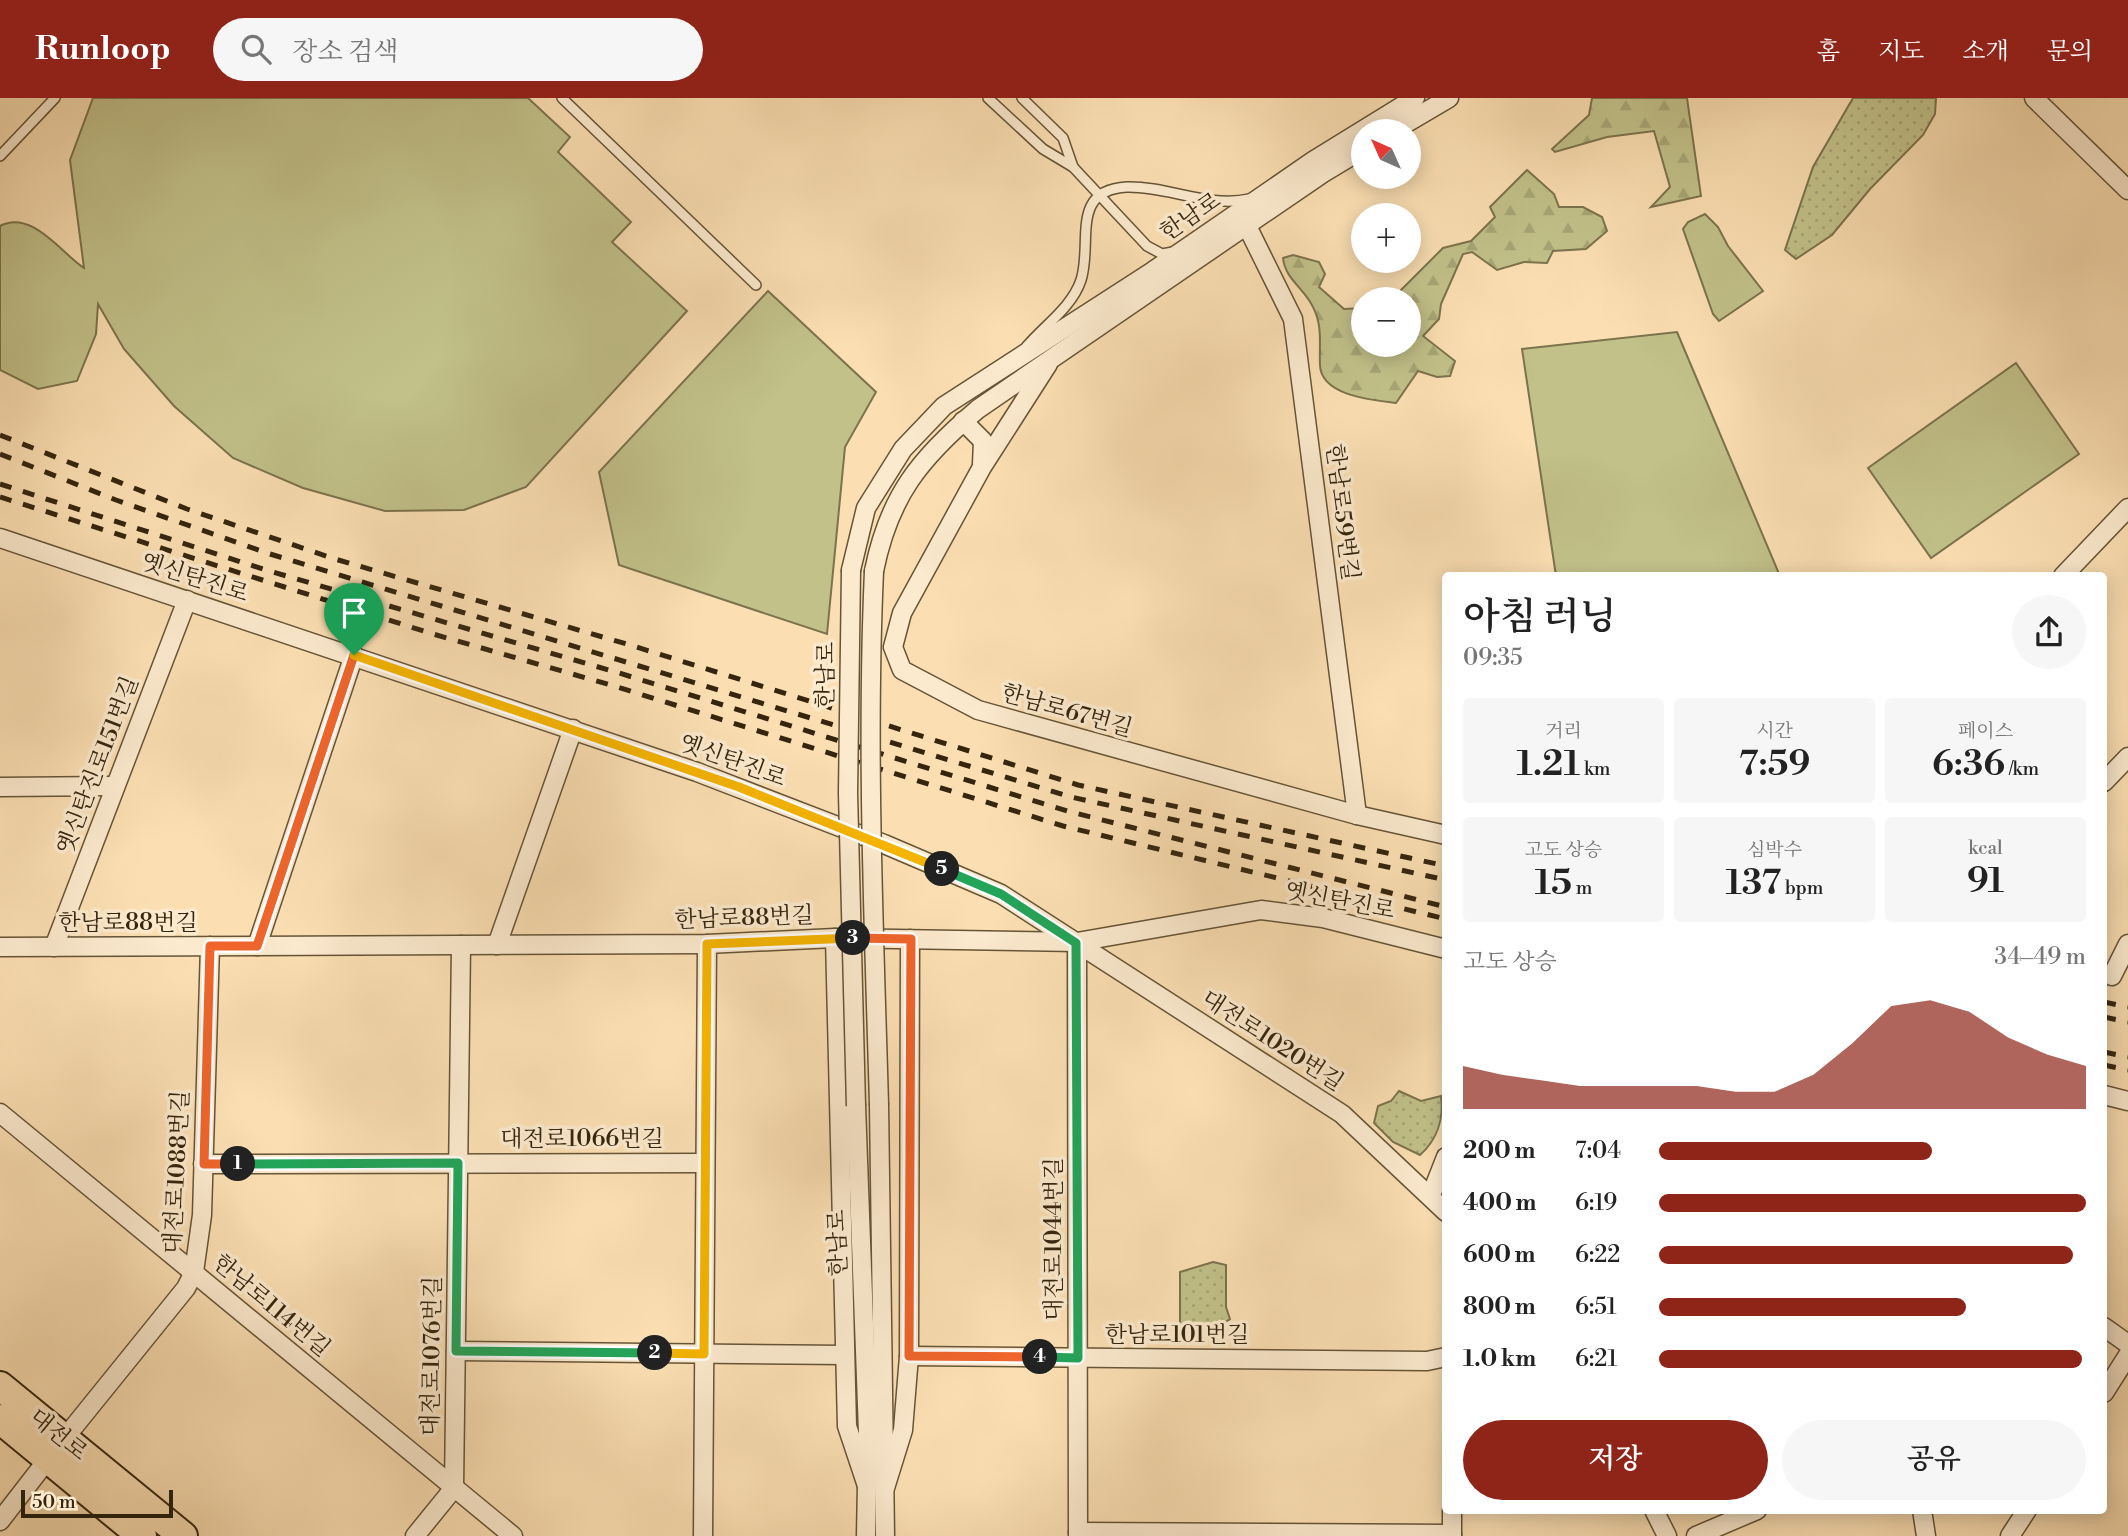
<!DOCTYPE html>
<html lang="ko">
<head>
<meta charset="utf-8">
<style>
	body { margin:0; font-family:"Libre Bodoni","Noto Serif KR",serif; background:#f6f6f6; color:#222; height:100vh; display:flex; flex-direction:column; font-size:26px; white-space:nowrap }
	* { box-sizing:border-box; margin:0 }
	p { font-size:23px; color:#767676 }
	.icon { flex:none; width:38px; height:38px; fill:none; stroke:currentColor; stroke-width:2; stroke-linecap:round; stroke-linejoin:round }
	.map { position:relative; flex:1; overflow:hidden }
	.side { position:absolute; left:1442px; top:474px; width:665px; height:942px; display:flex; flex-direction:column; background:#fff; border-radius:7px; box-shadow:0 4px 18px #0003 }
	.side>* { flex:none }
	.needle { width:46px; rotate:315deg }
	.controls { position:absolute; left:1351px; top:21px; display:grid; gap:14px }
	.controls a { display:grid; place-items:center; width:70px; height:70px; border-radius:50%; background:#fff; box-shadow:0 4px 18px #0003; font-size:35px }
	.scale { position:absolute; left:21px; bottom:18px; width:152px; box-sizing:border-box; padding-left:7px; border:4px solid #35250e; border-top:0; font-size:19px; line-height:24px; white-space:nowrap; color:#35250e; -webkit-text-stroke:5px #fceace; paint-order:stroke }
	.pin { position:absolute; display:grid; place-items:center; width:60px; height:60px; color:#fff; margin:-72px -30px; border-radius:50% 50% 50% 0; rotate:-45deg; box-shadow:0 0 7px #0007 }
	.pin .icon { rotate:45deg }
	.km { position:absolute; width:35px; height:35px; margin:-18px; border-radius:50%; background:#222; color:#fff; font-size:19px; line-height:35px; text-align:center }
	.round { display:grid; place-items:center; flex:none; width:74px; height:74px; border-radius:37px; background:#f6f6f6 }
	.head { display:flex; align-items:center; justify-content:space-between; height:119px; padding:0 21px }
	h1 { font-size:38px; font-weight:600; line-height:52px }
	.metrics { display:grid; grid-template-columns:repeat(3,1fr); gap:10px; height:119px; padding:7px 21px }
	.metrics div { display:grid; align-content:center; border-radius:7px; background:#f6f6f6; text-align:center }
	.metrics b { font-size:35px; font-weight:600 }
	.metrics small { font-size:19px; font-weight:400 }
	.metrics p { font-size:19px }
	.chart { height:196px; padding:14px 21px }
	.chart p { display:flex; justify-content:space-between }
	.chart svg { width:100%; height:126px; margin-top:7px; fill:#8f2418; opacity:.7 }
	.button { display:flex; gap:14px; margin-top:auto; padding:14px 21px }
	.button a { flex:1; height:80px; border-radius:42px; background:#8f2418; color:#fff; font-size:28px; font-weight:600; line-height:80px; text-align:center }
	.button a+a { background:#f6f6f6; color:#222 }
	ul { padding:0 21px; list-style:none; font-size:23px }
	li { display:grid; grid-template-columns:112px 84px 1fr; align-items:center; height:52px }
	li i { height:18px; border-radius:9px; background:#8f2418 }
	header { display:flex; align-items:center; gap:42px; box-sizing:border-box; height:98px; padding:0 35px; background:#8f2418; color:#fff }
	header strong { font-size:33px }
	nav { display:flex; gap:38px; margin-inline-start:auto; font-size:24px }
	.search { width:490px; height:63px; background:#f6f6f6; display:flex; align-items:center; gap:18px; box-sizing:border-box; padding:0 24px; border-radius:38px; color:#767676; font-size:26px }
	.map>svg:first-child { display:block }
	.grass { fill:#c2c18a; stroke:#7c734c; stroke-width:2 }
	.forest { fill:url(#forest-firs); stroke:#7c734c; stroke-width:2 }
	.park { fill:url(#park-dots); stroke:#7c734c; stroke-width:2 }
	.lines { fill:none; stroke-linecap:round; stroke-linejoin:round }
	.service-casing { stroke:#665437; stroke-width:12 }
	.minor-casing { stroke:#665437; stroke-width:21 }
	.primary-casing { stroke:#35250e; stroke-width:32 }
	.service { stroke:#fceace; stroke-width:9 }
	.minor { stroke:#fceace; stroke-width:18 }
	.primary { stroke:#fbdfb3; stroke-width:28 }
	.rail { stroke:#35250e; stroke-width:5; stroke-dasharray:12 12; stroke-linecap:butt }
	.minor-bridge-casing { stroke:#665437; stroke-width:21; stroke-linecap:butt }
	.minor-bridge { stroke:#fceace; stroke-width:18 }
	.split-1-casing { stroke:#fff; stroke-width:14 }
	.split-2-casing { stroke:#fff; stroke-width:14 }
	.split-3-casing { stroke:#fff; stroke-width:14 }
	.split-4-casing { stroke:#fff; stroke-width:14 }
	.split-5-casing { stroke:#fff; stroke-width:14 }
	.split-6-casing { stroke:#fff; stroke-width:14 }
	.split-1 { stroke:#f0652b; stroke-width:9 }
	.split-2 { stroke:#22a559; stroke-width:9 }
	.split-3 { stroke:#f5b400; stroke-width:9 }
	.split-4 { stroke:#f0652b; stroke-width:9 }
	.split-5 { stroke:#22a559; stroke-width:9 }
	.split-6 { stroke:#f5b400; stroke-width:9 }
	.labels { text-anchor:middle; stroke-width:7; stroke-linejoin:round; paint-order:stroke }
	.street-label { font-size:23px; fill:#35250e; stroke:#fceace }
</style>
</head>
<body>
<header>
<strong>Runloop</strong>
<div class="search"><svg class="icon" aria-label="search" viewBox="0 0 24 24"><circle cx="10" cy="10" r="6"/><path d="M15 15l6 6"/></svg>장소 검색</div>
<nav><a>홈</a><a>지도</a><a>소개</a><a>문의</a></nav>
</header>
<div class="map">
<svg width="2128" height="1438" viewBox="0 0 2128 1438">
	<defs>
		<pattern id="forest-firs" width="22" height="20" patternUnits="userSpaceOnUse" patternTransform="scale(1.75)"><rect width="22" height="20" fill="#c2c18a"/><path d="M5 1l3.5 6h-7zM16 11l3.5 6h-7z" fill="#a7a676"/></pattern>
		<pattern id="park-dots" width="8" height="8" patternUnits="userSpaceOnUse" patternTransform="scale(1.75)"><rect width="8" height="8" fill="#c2c18a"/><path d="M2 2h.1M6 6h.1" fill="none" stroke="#a7a676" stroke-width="1.8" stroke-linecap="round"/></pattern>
	</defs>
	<rect width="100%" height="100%" fill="#fbdfb3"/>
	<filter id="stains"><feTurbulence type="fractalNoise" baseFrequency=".00286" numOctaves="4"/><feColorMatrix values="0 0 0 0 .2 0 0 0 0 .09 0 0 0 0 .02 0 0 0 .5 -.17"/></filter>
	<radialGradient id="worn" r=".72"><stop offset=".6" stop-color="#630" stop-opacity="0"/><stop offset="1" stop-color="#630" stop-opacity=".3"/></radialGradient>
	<g class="grass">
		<path d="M 93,0 L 528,0 L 570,39 L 558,54 L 631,124 L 612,144 L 687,213 L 526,389 L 464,412 L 385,413 L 303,390 L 233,360 L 174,308 L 124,251 L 98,206 L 96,236 L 77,283 L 38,291 L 0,272 L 0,128 C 32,111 62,156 84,170 L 70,62 Z"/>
		<path d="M 1705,116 L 1718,129 L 1728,148 L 1763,193 L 1719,223 L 1713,216 L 1683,131 L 1688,124 Z"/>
		<path d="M 768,193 L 876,294 L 845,349 L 827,536 L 619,467 L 599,374 Z"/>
		<path d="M 1677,234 L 1780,478 L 1556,478 L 1522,251 Z"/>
		<path d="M 2016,265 L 2079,356 L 1931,460 L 1868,370 Z"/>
	</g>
	<g class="forest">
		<path d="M 1592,0 L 1687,0 L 1701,98 L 1651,109 L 1670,89 L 1654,33 L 1607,39 L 1555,54 L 1552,51 L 1589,17 Z"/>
		<path d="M 1527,72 L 1554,96 L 1559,109 L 1583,109 L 1602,119 L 1607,133 L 1586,151 L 1553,153 L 1547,165 L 1524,164 L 1497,172 L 1472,154 L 1463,156 L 1441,206 L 1439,221 L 1423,238 L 1455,263 L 1450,278 L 1437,279 L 1418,273 L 1396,305 C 1373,302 1321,298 1320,267 C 1319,247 1323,228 1313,209 C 1304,190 1285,181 1283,160 L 1293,157 L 1319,164 L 1325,176 L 1319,189 L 1344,211 L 1363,210 L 1363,247 L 1409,247 L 1409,201 L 1392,201 L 1443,150 L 1471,143 L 1495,119 L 1490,109 Z"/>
	</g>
	<g class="park">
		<path d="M 1853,0 L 1936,0 L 1935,16 L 1923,37 L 1870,91 L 1832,137 L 1796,161 L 1785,152 L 1813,69 Z"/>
		<path d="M 1399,993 L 1421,1003 L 1441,998 C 1444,1021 1437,1042 1420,1057 L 1393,1044 L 1374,1025 L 1378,1008 L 1391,1003 Z"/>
		<path d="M 1213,1164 L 1226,1167 L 1226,1209 L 1230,1221 L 1211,1234 L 1186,1233 L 1180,1226 L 1180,1174 Z"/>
	</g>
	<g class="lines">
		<g class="service-casing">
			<g id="service">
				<path d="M 562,0 L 756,187"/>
				<path d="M 988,0 L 1043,51 L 1073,69 L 1147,148 L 1162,156 L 1173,154"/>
				<path d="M 1022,0 L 1063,40 L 1073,69"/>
				<path d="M 0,58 L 55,0"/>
				<path d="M 1027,248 C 1045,227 1072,209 1081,182 C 1093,145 1069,92 1127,89 C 1168,88 1208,110 1249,101"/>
			</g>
		</g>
		<g class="minor-casing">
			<g id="minor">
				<path d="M 2034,0 L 2128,92"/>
				<path d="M 1393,33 L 1449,0"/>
				<path d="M 1247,128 L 1293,221 L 1357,717"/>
				<path d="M 1048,266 L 982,369 L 902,515 L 893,549 L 902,572 L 978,612 L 1357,717 L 1446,737"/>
				<path d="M 963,323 L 983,343 L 982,366"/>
				<path d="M 0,440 L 697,674 L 884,746 L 1001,796 L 1342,1016 L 1446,1114"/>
				<path d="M 851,472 L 866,410 L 903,351 L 944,308 L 1153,173 L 1313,63 L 1415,0"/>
				<path d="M 874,473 C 889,398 920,360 978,311 L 1323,75 L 1363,51"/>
				<path d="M 2063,478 L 2128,410"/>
				<path d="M 2104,684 L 2128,659"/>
				<path d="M 0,689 L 115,688"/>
				<path d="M 835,840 L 847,1328 L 867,1388"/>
				<path d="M 1077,844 L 1078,1438"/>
				<path d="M 497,847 L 573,631"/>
				<path d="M 257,848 L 354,557"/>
				<path d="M 0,849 L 707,846 L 835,840 L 1077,844 L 1261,812 L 1323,820 L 1446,851"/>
				<path d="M 54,849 L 187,502"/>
				<path d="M 2112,878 L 2128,846"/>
				<path d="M 2104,997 L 2128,1003"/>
				<path d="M 879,1007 L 885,1438"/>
				<path d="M 856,1008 L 868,1334 L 866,1438"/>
				<path d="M 0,1015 L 513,1438"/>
				<path d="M 203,1066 L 705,1065"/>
				<path d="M 1431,1097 L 1446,1059"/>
				<path d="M 2104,1229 L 2128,1246"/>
				<path d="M 456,1253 L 845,1257"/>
				<path d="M 909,1258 L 1427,1263 L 1446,1259"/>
				<path d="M 2104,1295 L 2128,1257"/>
				<path d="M 64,1341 L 186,1190 L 194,1174 L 202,1117 L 210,848"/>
				<path d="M 885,1390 L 903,1332 L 909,1258 L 910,841"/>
				<path d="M 1654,1412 L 1667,1438"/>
				<path d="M 1922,1412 L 1926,1438"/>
				<path d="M 0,1423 L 48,1361"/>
				<path d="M 1078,1434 L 1452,1436"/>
				<path d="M 415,1438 L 454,1390 L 461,847"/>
				<path d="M 703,1438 L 707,846"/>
				<path d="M 1452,1438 L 1452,1412"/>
				<path d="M 1696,1438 L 1757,1412"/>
				<path d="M 2010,1438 L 2027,1412"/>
			</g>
		</g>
		<g class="primary-casing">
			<g id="primary">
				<path d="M 0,1288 L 183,1438"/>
				<path d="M 0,1321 L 142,1438"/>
			</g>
		</g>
		<use href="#service" class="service"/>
		<use href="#minor" class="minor"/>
		<use href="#primary" class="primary"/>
		<g class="rail">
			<path d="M 0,337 L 187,411 L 335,461 L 630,547 L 1078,687 L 1446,768"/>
			<path d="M 0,356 L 116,402 L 270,456 L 1071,699 L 1446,782"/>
			<path d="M 0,386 L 266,472 L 619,575 L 1067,713 L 1446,809"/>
			<path d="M 0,399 L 433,536 L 614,588 L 1063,728 L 1446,821"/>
			<path d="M 2104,904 L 2128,909"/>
			<path d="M 2104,919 L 2128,924"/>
			<path d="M 2104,954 L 2128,959"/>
			<path d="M 2104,967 L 2128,972"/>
		</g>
		<g class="minor-bridge-casing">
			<g id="minor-bridge">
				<path d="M 851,472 L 848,695 L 856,1008"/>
				<path d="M 874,473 C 866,651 874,829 879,1007"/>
			</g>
		</g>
		<use href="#minor-bridge" class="minor-bridge"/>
	</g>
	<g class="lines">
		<g class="split-1-casing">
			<path id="split-1" d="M 238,1066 L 204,1066 L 210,848 L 257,848 L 354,557"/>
		</g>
		<g class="split-2-casing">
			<path id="split-2" d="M 238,1066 L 458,1065 L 456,1253 L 655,1255"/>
		</g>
		<g class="split-3-casing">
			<path id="split-3" d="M 655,1255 L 704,1256 L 707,846 L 853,840"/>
		</g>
		<g class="split-4-casing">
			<path id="split-4" d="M 853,840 L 911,841 L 909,1258 L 1040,1259"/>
		</g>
		<g class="split-5-casing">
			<path id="split-5" d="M 942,771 L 1001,796 L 1076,845 L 1078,1260 L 1040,1259"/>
		</g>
		<g class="split-6-casing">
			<path id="split-6" d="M 354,557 L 739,689 L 942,771"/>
		</g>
		<use href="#split-1" class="split-1"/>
		<use href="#split-2" class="split-2"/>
		<use href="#split-3" class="split-3"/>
		<use href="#split-4" class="split-4"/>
		<use href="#split-5" class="split-5"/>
		<use href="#split-6" class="split-6"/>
	</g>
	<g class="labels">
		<g class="street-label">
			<text transform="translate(1190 118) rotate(-34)" y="8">한남로</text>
			<text transform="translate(1343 414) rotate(83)" y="8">한남로59번길</text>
			<text transform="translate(195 479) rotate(18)" y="8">옛신탄진로</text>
			<text transform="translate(825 577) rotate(-89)" y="8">한남로</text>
			<text transform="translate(1067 612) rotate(16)" y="8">한남로67번길</text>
			<text transform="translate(733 662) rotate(20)" y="8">옛신탄진로</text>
			<text transform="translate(97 667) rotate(-69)" y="8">옛신탄진로151번길</text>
			<text transform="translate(1340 802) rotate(11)" y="8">옛신탄진로</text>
			<text transform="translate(744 819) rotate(-2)" y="8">한남로88번길</text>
			<text x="128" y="832">한남로88번길</text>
			<text transform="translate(1273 942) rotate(33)" y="8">대전로1020번길</text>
			<text x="582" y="1048">대전로1066번길</text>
			<text transform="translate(176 1074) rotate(-87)" y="8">대전로1088번길</text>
			<text transform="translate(1053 1141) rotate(-90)" y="8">대전로1044번길</text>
			<text transform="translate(837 1145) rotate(-92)" y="8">한남로</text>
			<text transform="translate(272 1207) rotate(40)" y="8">한남로114번길</text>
			<text x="1177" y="1244">한남로101번길</text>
			<text transform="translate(431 1258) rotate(-89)" y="8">대전로1076번길</text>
			<text transform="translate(59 1336) rotate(39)" y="8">대전로</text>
		</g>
	</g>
	<rect width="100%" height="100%" filter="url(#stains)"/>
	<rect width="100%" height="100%" fill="url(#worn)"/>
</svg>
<div class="controls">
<a><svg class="needle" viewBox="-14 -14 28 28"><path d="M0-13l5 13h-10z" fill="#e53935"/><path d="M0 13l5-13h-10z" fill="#767676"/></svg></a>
<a>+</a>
<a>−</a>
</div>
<div class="scale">50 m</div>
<div class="pin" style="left:354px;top:557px;background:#1e9e55"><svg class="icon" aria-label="arrive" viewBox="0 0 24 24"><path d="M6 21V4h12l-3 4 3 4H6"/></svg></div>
<b class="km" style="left:238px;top:1066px">1</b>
<b class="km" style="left:655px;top:1255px">2</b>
<b class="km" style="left:853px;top:840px">3</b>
<b class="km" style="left:1040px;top:1259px">4</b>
<b class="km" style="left:942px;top:771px">5</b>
<section class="side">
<div class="head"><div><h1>아침 러닝</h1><p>09:35</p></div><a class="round"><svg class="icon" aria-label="share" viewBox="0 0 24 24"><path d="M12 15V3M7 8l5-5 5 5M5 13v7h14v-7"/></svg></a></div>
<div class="metrics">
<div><p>거리</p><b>1.21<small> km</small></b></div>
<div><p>시간</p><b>7:59</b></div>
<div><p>페이스</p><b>6:36<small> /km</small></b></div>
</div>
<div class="metrics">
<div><p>고도 상승</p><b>15<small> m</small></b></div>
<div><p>심박수</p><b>137<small> bpm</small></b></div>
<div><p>kcal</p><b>91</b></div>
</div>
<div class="chart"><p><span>고도 상승</span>34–49 m</p>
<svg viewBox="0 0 160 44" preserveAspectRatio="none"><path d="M0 44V29L10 32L20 34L30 36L40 36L50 36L60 36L70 38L80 38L90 32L100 21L110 8L120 6L130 10L140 19L150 25L160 29V44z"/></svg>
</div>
<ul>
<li><b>200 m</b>7:04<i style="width:64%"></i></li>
<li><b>400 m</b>6:19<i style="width:100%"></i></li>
<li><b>600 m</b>6:22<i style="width:97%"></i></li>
<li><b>800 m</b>6:51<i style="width:72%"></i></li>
<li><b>1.0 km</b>6:21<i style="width:99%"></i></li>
</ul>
<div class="button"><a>저장</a><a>공유</a></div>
</section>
</div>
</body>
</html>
